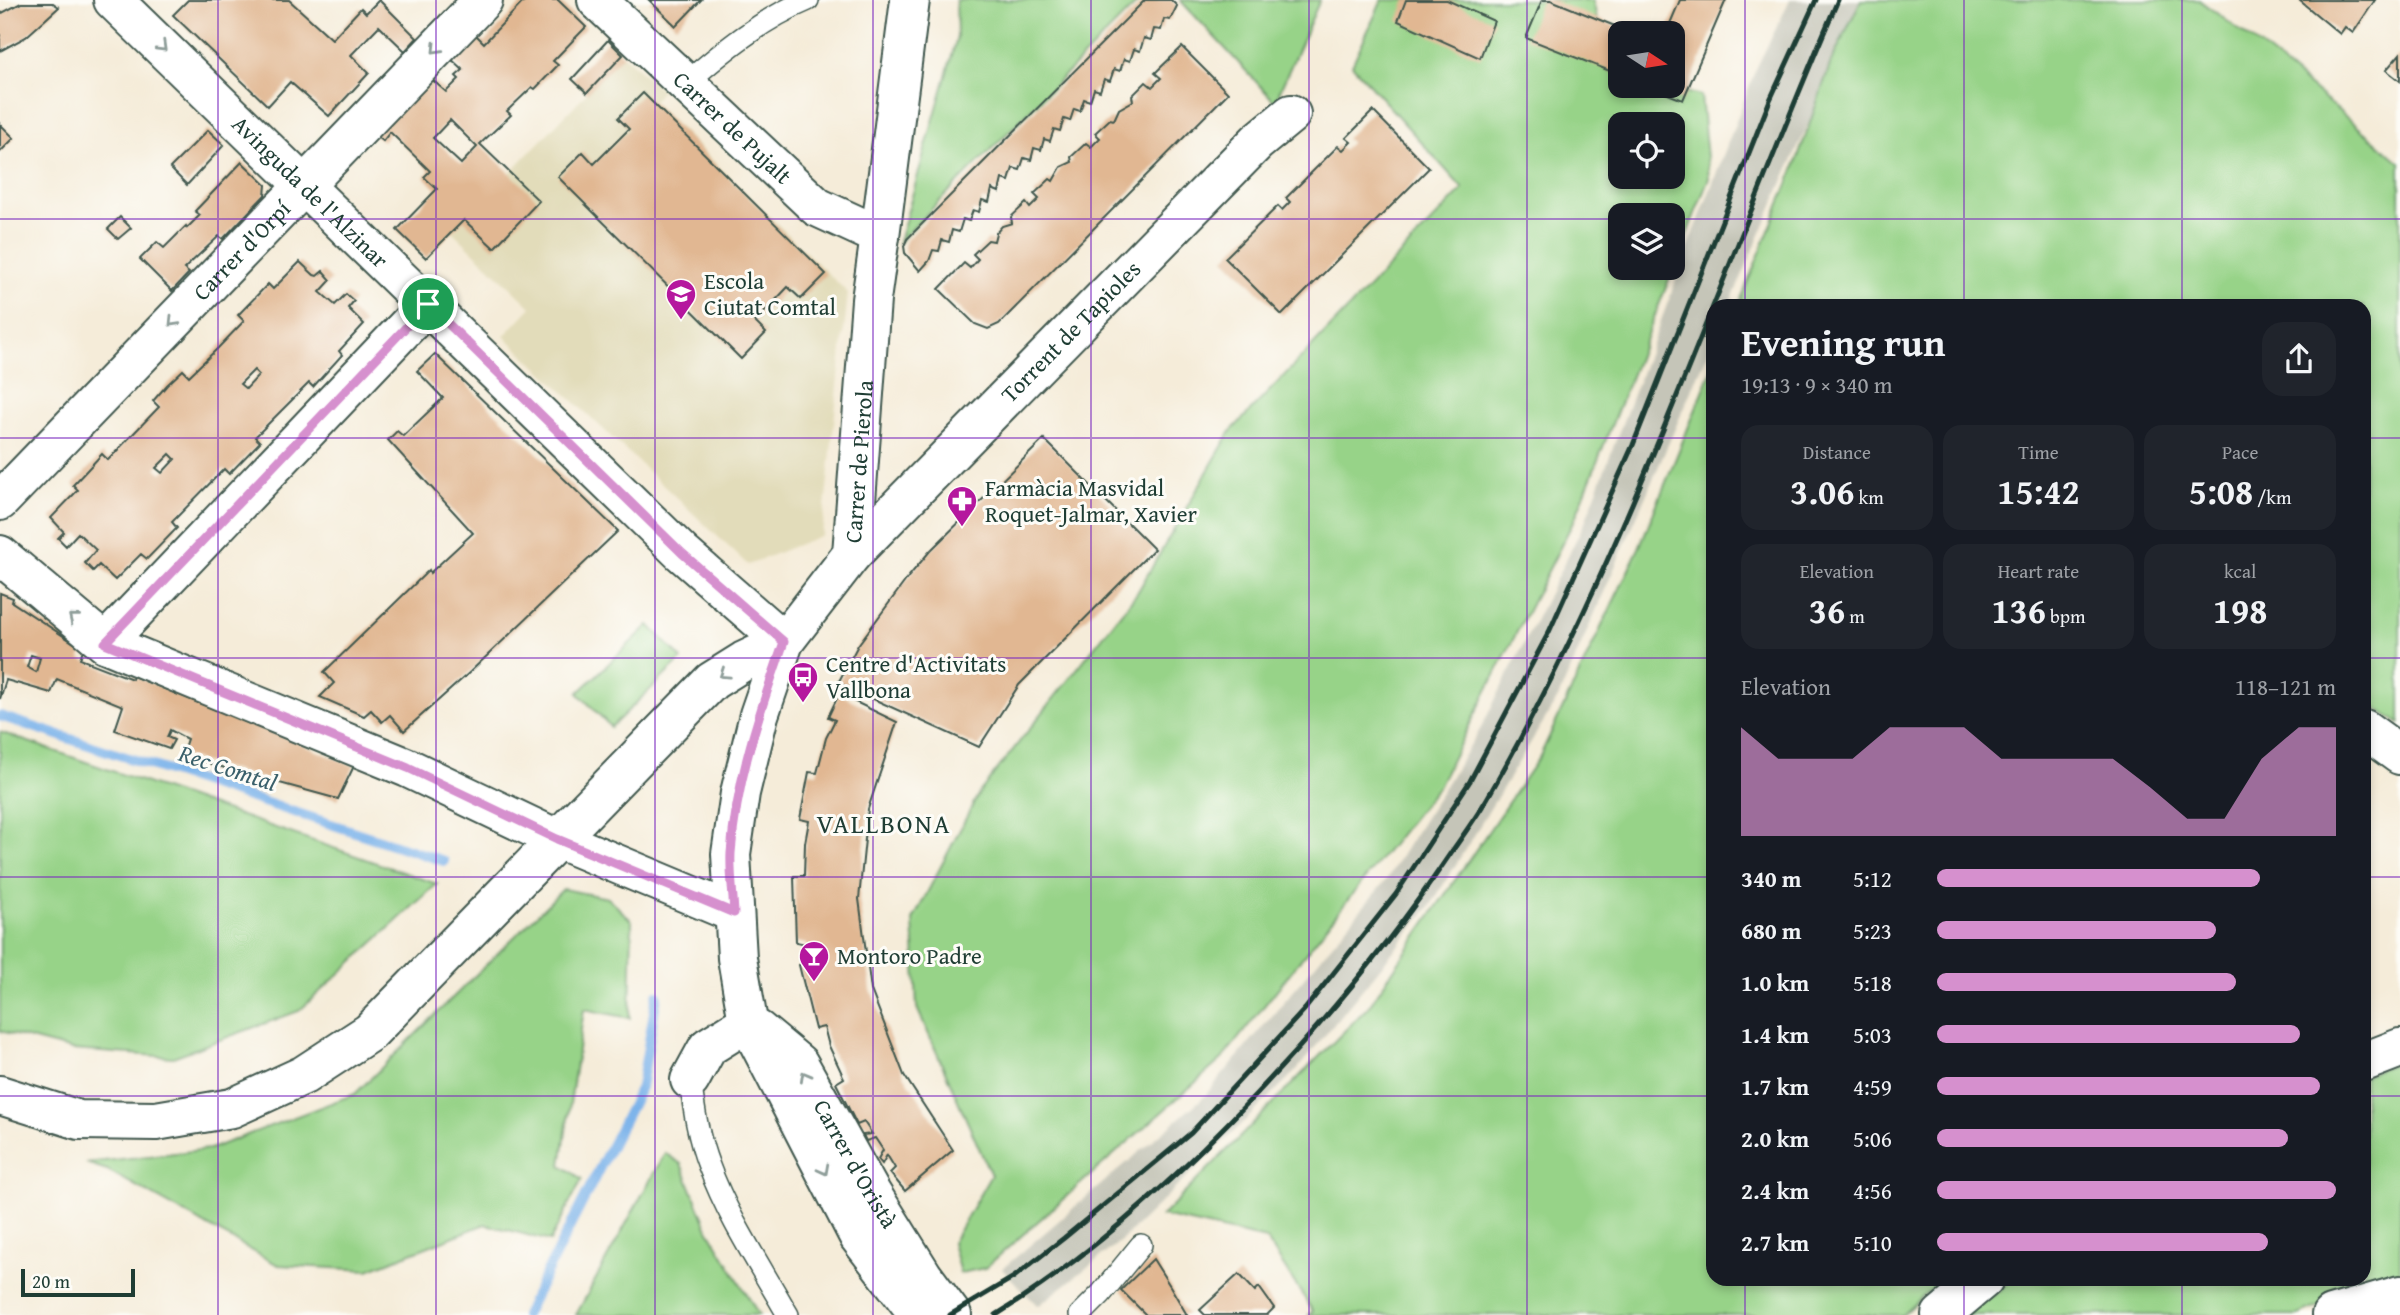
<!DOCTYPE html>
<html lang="en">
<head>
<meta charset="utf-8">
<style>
	body { margin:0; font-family:"Gentium Book Plus",serif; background:#20242c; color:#f1f3f6; height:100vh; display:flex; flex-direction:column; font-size:26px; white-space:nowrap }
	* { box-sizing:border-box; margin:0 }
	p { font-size:23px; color:#9ea1a6 }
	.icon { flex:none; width:38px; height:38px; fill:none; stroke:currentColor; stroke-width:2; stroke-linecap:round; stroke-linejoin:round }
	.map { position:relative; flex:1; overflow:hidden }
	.details { position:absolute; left:1706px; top:299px; width:665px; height:987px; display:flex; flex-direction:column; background:#171b24; border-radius:21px; box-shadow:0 4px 10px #0003 }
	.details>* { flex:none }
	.needle { width:46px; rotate:102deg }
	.controls { position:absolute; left:1608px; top:21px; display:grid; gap:14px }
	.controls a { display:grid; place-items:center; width:77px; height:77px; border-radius:14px; background:#171b24; box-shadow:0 4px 10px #0003; font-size:35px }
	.scale { position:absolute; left:21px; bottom:18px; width:114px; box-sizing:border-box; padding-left:7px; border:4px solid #1f3d34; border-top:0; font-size:19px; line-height:24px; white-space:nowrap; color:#1f3d34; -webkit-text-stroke:5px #fdfcf7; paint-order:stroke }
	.pin { position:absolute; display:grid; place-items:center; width:60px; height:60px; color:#fff; margin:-30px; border:4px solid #fff; border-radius:50%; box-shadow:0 2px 7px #0007 }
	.round { display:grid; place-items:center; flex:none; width:74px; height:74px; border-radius:21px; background:#20242c }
	.summary { display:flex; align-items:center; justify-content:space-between; height:119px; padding:0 35px }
	h1 { font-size:38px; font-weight:700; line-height:52px }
	.metrics { display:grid; grid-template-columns:repeat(3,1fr); gap:10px; height:119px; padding:7px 35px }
	.metrics div { display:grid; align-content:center; border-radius:18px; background:#20242c; text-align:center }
	.metrics b { font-size:35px; font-weight:700 }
	.metrics small { font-size:19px; font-weight:400 }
	.metrics p { font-size:19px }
	.chart { height:196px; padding:14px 35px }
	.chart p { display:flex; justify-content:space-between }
	.chart svg { width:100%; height:126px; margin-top:7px; fill:#d690ce; opacity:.7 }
	ul { padding:0 35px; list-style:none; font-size:23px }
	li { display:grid; grid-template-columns:112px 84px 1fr; align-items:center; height:52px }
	li i { height:18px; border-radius:9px; background:#d690ce }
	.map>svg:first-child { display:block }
	.built { fill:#e2dcba }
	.industrial { fill:#c5c5b8 }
	.green { fill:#97d388; stroke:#5b885e; stroke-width:2; fill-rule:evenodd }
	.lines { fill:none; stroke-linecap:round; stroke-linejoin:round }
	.stream { stroke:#7ab2ea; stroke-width:10 }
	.building { fill:#e1b792; fill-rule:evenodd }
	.service-casing { stroke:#3f574d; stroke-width:24 }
	.minor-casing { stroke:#3f574d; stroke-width:42 }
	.tertiary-casing { stroke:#3f574d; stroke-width:42 }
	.service { stroke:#fff; stroke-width:21 }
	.minor { stroke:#fff; stroke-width:38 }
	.tertiary { stroke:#fff; stroke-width:38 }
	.rail { stroke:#1f3d34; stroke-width:5 }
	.oneway { stroke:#8f9e9a }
	.route-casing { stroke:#fff; stroke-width:14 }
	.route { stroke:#d690ce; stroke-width:9 }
	.grid { fill:none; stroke:#7b2cbf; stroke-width:2; stroke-opacity:0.55 }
	.labels { text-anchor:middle; stroke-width:6; stroke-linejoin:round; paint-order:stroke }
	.street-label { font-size:23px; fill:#1f3d34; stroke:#fdfcf7 }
	.poi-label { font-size:23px; fill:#1f3d34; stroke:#fdfcf7; text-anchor:start }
	.water-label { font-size:24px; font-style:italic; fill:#3a606b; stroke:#fdfcf7 }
	.quarter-label { font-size:26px; letter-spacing:2px; fill:#1f3d34; stroke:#fdfcf7 }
</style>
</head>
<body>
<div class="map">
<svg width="2400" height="1315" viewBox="0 0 2400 1315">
	<rect width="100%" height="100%" fill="#fdfcf7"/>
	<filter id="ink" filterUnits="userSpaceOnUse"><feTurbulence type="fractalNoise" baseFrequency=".0143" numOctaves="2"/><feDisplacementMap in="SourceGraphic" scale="14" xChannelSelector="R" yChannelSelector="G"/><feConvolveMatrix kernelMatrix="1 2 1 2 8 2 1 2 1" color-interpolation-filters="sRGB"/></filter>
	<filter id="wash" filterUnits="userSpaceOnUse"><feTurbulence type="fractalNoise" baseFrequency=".00686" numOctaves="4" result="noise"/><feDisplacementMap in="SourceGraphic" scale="28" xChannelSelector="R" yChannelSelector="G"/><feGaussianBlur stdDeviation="1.57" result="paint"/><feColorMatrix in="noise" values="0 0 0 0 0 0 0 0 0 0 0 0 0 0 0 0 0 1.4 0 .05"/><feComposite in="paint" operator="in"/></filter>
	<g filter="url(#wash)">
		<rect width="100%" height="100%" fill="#f5ecd9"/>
		<path class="built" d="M 623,55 L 662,90 L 653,102 L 848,293 L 822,535 L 748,565 L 504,336 L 531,307 L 453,232 Z"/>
		<path class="industrial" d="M 1790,0 L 1862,0 L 1729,306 L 1713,306 L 1713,341 L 1558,698 L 1431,905 L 1295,1072 L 1122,1240 L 1038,1306 L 1002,1269 L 1204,1097 L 1386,880 L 1481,728 L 1585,522 L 1755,71 Z"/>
		<g class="green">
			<path d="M 956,0 L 1140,0 L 899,242 L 957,37 Z"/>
			<path d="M 1180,0 L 1320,0 L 1275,102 Z"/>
			<path d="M 1382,0 L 1593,0 L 1607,70 L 1620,74 L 1620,86 L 1664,86 L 1701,96 L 1709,178 L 1575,518 L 1439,785 L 1222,1059 L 985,1268 L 960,1273 L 952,1243 L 991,1175 L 917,1008 L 913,920 L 979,793 L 1137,593 L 1231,431 L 1463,189 L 1352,65 ZM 1620,124 L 1673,124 L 1673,177 L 1620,177 ZM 1620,215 L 1673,215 L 1673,268 L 1620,268 Z"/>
			<path d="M 1861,0 L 2199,0 L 2262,47 L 2400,162 L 2400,724 L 2364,700 L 2364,306 L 1738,306 L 1793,172 L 1831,62 Z"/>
			<path d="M 1713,367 L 1713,1279 L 1942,1279 L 1903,1315 L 1309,1315 L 1313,1311 L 1266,1239 L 1162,1216 L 1368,1007 L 1540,756 L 1639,548 Z"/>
			<path d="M 649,625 L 682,659 L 611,727 L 578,693 Z"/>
			<path d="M 0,732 L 437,884 L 299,1011 L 173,1057 L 72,1050 L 0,1031 Z"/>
			<path d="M 563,889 L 608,898 L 632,921 L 630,1018 L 584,1009 L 561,1165 L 582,1179 L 550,1241 L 485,1224 L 368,1270 L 278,1265 L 107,1170 L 86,1163 L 210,1149 L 355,1094 Z"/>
			<path d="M 2400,1061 L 2400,1279 L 2355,1291 L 2298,1315 L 1961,1315 L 1999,1291 L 2011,1279 L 2364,1279 L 2364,1075 Z"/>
			<path d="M 665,1153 L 681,1164 L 708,1229 L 759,1315 L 576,1315 Z"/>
		</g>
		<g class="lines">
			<g class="stream">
				<path d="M 0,716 L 444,861"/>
				<path d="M 525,1315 L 641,1087 L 657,995"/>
			</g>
		</g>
		<g id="blocks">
			<g class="building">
				<path d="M 188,0 L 289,0 L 332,39 L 361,8 L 366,13 L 379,0 L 417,38 L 405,51 L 379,26 L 351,55 L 369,73 L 329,116 L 290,82 L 268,106 L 173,15 Z"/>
				<path d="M 525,0 L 558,0 L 586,27 L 553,61 L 558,65 L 535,89 L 532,87 L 507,111 L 511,115 L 480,144 L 539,201 L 494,248 L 464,220 L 426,258 L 397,230 L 437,189 L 424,177 L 430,171 L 390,132 L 383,141 L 374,134 L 429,77 L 446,92 L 459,79 L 456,76 L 463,70 L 449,57 L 473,32 L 484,43 ZM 450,120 L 477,147 L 461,164 L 433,138 Z"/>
				<path d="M 649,0 L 701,0 L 676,26 Z"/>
				<path d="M 1145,0 L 1171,0 L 1177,6 L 1170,20 L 1164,19 L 1161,30 L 1154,29 L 1151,40 L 1144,38 L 1140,51 L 1134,49 L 1130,61 L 1124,59 L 1120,71 L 1114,69 L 1110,81 L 1104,79 L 1100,91 L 1094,89 L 1090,101 L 1084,99 L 1080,111 L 1074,109 L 1070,121 L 1064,119 L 1060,131 L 1054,129 L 1050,141 L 1044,139 L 1041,150 L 1034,148 L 1031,160 L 1024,158 L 1020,170 L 1013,168 L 1009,181 L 1002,179 L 999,192 L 992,189 L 989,202 L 982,200 L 979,212 L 973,210 L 969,221 L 963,219 L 959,232 L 952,230 L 949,242 L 942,240 L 939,251 L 933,250 L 929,261 L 920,271 L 905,253 L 904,246 L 907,239 Z"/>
				<path d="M 1406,0 L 1447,0 L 1494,21 L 1480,58 L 1398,21 Z"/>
				<path d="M 1542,0 L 1551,0 L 1632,33 L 1620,33 L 1620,75 L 1526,38 Z"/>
				<path d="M 1680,0 L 1726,0 L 1683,100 L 1647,86 L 1673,86 L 1673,33 L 1666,33 Z"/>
				<path d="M 2299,0 L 2375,0 L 2353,33 L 2345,27 L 2340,34 Z"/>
				<path d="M 21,3 L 53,3 L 59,7 L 26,37 L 0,51 L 0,14 Z"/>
				<path d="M 608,40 L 623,55 L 587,93 L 572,79 Z"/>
				<path d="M 1182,47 L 1228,93 L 999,324 L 988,329 L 975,324 L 939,289 L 964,263 L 970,268 L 978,259 L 973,254 L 988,240 L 994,241 L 996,233 L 1002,226 L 1012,223 L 1011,217 L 1026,203 L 1030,208 L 1039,199 L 1034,194 L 1050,179 L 1053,181 L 1061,167 L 1072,162 L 1071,157 L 1086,143 L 1091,147 L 1100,138 L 1095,133 L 1110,119 L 1114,120 L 1119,109 L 1133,101 L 1132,96 L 1146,82 L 1152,87 L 1161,78 L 1155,73 Z"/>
				<path d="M 2400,54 L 2400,81 L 2386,70 Z"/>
				<path d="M 643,93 L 826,274 L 801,299 L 788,287 L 755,322 L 766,333 L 741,359 L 558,177 L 583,152 L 594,164 L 629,129 L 618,118 Z"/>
				<path d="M 1373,111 L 1429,168 L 1282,315 L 1225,258 L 1278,206 L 1282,210 L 1290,202 L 1286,198 L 1338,146 L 1343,150 L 1351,142 L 1346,138 Z"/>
				<path d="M 0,124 L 14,138 L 0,152 Z"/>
				<path d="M 208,130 L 224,145 L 187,185 L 170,168 Z"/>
				<path d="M 242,162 L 266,185 L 265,195 L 223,239 L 219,236 L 184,269 L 189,273 L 172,291 L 140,259 L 157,242 L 164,248 L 186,226 L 187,228 L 200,215 L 195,211 Z"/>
				<path d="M 120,217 L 131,228 L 118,239 L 108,229 Z"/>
				<path d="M 300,262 L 314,275 L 317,276 L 323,271 L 331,280 L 320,292 L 335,305 L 346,294 L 354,301 L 348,308 L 364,324 L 339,351 L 342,355 L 313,387 L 309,383 L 255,437 L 260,442 L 229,474 L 224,469 L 172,522 L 177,528 L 147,559 L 141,554 L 115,580 L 99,565 L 93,571 L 85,563 L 96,550 L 78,533 L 66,546 L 58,538 L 64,532 L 51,518 L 78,490 L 73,485 L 102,454 L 108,460 L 159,407 L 153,401 L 167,385 L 183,370 L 189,376 L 218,348 L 244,321 L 238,315 L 268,284 L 273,289 ZM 254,370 L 259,375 L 246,389 L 240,384 ZM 170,454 L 175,459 L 162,473 L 156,468 Z"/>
				<path d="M 435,354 L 618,531 L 470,672 L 404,731 L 390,715 L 382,722 L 371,710 L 364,716 L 320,697 L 334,683 L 324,672 L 429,570 L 430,573 L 473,533 L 388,440 L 397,431 L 403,436 L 443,398 L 417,371 Z"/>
				<path d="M 1044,439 L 1154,549 L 1019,685 L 979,747 L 838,683 L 858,645 L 909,576 L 930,551 Z"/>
				<path d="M 0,593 L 13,598 L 12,602 L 83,649 L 80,659 L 132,679 L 133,676 L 354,766 L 338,799 L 200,761 L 182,754 L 187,739 L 170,730 L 167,737 L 174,740 L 169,749 L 115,730 L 123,706 L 57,679 L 51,693 L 6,680 L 0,699 ZM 31,655 L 40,658 L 36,672 L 27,667 Z"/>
				<path d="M 839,694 L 897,722 L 868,809 L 859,899 L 871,990 L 904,1075 L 953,1150 L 905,1191 L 890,1173 L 895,1168 L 887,1155 L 882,1164 L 878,1159 L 883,1150 L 875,1138 L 866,1141 L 863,1135 L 872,1134 L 864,1122 L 857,1125 L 836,1083 L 844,1078 L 829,1046 L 824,1027 L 815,1029 L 799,965 L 807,960 L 806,944 L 796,942 L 794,876 L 804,876 L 805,843 L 809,821 L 800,819 L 809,772 L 817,773 L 826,738 L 835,720 L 828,717 Z"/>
				<path d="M 1153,1259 L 1170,1286 L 1187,1315 L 1146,1315 L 1121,1290 Z"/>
				<path d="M 1239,1274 L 1255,1291 L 1259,1287 L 1274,1308 L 1267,1315 L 1205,1315 L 1200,1310 Z"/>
			</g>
		</g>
	</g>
	<g filter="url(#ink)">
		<use href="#blocks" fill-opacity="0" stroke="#3f574d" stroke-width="2"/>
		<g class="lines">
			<g class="service-casing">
				<g id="service">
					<path d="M 685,84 C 723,51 762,19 808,0"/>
					<path d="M 690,1080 C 694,1109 698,1138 709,1166 C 728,1218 761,1267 788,1315"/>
					<path d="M 1080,1315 L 1101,1294 L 1141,1245"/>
				</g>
			</g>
			<g class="minor-casing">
				<g id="minor">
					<path id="s1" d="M 113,0 L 682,553 L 784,642 L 759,715 L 740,793 L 731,854 L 737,958 L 748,1022 L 859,1237 L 919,1315"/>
					<path id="s2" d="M 597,0 L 817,207 L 880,236 L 910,0"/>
					<path id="s3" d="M 0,501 L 483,0"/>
					<path id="s4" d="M 852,554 L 1257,142 L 1291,114"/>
					<path d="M 0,555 L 105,643 L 408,768 L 557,839 L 734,913"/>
					<path d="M 105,643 L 428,304"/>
					<path d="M 2364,729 L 2400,755"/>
					<path id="s5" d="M 758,1030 L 799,1064 L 870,1191 L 923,1276 L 952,1315"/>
					<path d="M 2364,1062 L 2400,1048"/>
					<path d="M 690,1080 L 708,1047 L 748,1022"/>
					<path d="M 1941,1315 L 1984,1279"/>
					<path d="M 2331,1315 L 2400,1295"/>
				</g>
			</g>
			<g class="tertiary-casing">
				<g id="tertiary">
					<path id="s6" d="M 0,1095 L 79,1120 L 156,1121 L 232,1108 L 304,1075 L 370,1032 L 712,681 L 744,661 L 784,642 L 852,554 L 871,300 L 880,236"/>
				</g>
			</g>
			<use href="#service" class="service"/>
			<use href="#minor" class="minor"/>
			<use href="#tertiary" class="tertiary"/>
			<g class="rail">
				<path d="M 950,1315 L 1014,1277 L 1064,1238 L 1191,1133 L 1305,1009 L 1396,894 L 1470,781 L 1549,632 L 1633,445 L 1770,100 L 1816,0"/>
				<path d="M 996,1315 C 1093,1255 1179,1176 1257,1093 C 1327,1019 1391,942 1448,857 C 1461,838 1476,818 1488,797 C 1633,545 1722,266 1838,0"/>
			</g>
		</g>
		<defs><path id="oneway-chevron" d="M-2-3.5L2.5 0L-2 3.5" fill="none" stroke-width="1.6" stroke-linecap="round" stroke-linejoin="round" transform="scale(1.75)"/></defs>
		<g class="oneway">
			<use href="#oneway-chevron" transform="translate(162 47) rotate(44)"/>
			<use href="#oneway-chevron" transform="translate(436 49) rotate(134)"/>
			<use href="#oneway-chevron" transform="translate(173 322) rotate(134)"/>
			<use href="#oneway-chevron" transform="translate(73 618) rotate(-141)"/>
			<use href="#oneway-chevron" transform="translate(724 674) rotate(146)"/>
			<use href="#oneway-chevron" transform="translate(805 1076) rotate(-119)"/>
			<use href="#oneway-chevron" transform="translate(824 1170) rotate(62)"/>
		</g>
	</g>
	<g class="lines" filter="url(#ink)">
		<g class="route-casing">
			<path id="route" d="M 428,304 L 682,553 L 784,642 C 760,710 736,781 731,853 C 730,872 733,893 734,913 L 557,839 L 408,768 L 105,643 Z"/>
		</g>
		<use href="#route" class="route"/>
	</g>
	<path class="grid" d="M 218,0 L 218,1315M 436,0 L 436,1315M 655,0 L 655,1315M 873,0 L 873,1315M 1091,0 L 1091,1315M 1309,0 L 1309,1315M 1527,0 L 1527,1315M 1745,0 L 1745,306M 1964,0 L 1964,306M 2182,0 L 2182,306M 0,219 L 1620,219M 1673,219 L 2400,219M 0,438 L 1713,438M 2364,438 L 2400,438M 0,658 L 1713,658M 2364,658 L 2400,658M 0,877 L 1713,877M 2364,877 L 2400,877M 0,1096 L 1713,1096M 2364,1096 L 2400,1096M 1745,1279 L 1745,1315M 1964,1279 L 1964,1315M 2182,1279 L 2182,1315"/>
	<defs>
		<g id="school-pin" transform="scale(1.575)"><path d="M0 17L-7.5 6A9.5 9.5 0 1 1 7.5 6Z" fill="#b5179e" stroke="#fdfcf7"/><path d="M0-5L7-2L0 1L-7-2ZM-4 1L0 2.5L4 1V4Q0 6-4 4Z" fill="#fff"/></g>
		<g id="pharmacy-pin" transform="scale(1.575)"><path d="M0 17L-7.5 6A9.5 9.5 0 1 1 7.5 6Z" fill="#b5179e" stroke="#fdfcf7"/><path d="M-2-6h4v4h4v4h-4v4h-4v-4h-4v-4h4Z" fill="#fff"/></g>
		<g id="bus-pin" transform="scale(1.575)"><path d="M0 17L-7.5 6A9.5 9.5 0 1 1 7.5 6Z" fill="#b5179e" stroke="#fdfcf7"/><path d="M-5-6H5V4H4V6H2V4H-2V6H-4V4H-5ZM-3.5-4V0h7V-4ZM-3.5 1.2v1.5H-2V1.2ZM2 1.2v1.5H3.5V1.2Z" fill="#fff"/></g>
		<g id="bar-pin" transform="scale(1.575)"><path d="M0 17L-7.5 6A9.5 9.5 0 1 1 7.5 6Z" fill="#b5179e" stroke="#fdfcf7"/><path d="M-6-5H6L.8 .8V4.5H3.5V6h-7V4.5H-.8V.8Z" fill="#fff"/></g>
	</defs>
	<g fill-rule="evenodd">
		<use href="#school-pin" x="681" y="294"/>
		<use href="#pharmacy-pin" x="962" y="501"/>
		<use href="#bus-pin" x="803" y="677"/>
		<use href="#bar-pin" x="814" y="956"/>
	</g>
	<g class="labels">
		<g class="street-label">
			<text dy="8" stroke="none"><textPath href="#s2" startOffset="186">Carrer de Pujalt</textPath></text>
			<text dy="8" stroke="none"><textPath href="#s1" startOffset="275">Avinguda de l'Alzinar</textPath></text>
			<text dy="8" stroke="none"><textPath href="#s3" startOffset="348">Carrer d'Orpí</textPath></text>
			<text dy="8" stroke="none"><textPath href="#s4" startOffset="312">Torrent de Tapioles</textPath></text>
			<text dy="8" stroke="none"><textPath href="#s6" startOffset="1171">Carrer de Pierola</textPath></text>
			<text dy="8" stroke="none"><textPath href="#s5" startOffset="168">Carrer d'Oristà</textPath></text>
		</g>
		<g class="poi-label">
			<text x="704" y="289">Escola<tspan x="704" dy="26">Ciutat Comtal</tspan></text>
			<text x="985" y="496">Farmàcia Masvidal<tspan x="985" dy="26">Roquet-Jalmar, Xavier</tspan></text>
			<text x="826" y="672">Centre d'Activitats<tspan x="826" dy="26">Vallbona</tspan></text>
			<text x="837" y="964">Montoro Padre</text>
		</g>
		<g class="water-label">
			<text transform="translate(228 768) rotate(18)" y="8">Rec Comtal</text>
		</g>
		<g class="quarter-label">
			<text x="884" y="833">VALLBONA</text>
		</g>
	</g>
</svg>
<div class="controls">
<a><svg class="needle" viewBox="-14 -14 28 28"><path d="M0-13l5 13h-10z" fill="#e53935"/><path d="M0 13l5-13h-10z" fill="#9ea1a6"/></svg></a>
<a><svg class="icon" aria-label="locate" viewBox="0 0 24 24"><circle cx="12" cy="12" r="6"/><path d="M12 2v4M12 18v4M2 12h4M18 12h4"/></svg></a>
<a><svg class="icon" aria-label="layers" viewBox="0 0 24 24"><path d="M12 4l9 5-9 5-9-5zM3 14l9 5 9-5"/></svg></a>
</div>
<div class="scale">20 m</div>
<div class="pin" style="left:428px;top:304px;background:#1e9e55"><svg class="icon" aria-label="arrive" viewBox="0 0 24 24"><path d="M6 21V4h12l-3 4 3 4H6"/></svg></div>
<section class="details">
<div class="summary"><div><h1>Evening run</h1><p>19:13 · 9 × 340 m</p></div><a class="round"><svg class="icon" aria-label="share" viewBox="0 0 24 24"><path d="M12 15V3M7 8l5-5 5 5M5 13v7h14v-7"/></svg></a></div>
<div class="metrics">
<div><p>Distance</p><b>3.06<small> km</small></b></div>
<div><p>Time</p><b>15:42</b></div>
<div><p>Pace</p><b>5:08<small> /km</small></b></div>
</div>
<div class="metrics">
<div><p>Elevation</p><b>36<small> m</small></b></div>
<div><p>Heart rate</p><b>136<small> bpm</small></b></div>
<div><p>kcal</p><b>198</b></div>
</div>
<div class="chart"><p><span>Elevation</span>118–121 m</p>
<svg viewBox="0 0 160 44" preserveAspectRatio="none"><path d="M0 44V6L10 17L20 17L30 17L40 6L50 6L60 6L70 17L80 17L90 17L100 17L110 27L120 38L130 38L140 17L150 6L160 6V44z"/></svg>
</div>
<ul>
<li><b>340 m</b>5:12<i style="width:81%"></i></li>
<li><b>680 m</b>5:23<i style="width:70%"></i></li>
<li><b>1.0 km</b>5:18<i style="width:75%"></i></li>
<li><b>1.4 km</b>5:03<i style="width:91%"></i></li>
<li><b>1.7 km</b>4:59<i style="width:96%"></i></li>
<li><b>2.0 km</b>5:06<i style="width:88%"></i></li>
<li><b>2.4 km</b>4:56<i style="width:100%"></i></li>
<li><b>2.7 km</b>5:10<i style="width:83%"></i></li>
</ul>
</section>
</div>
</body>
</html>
